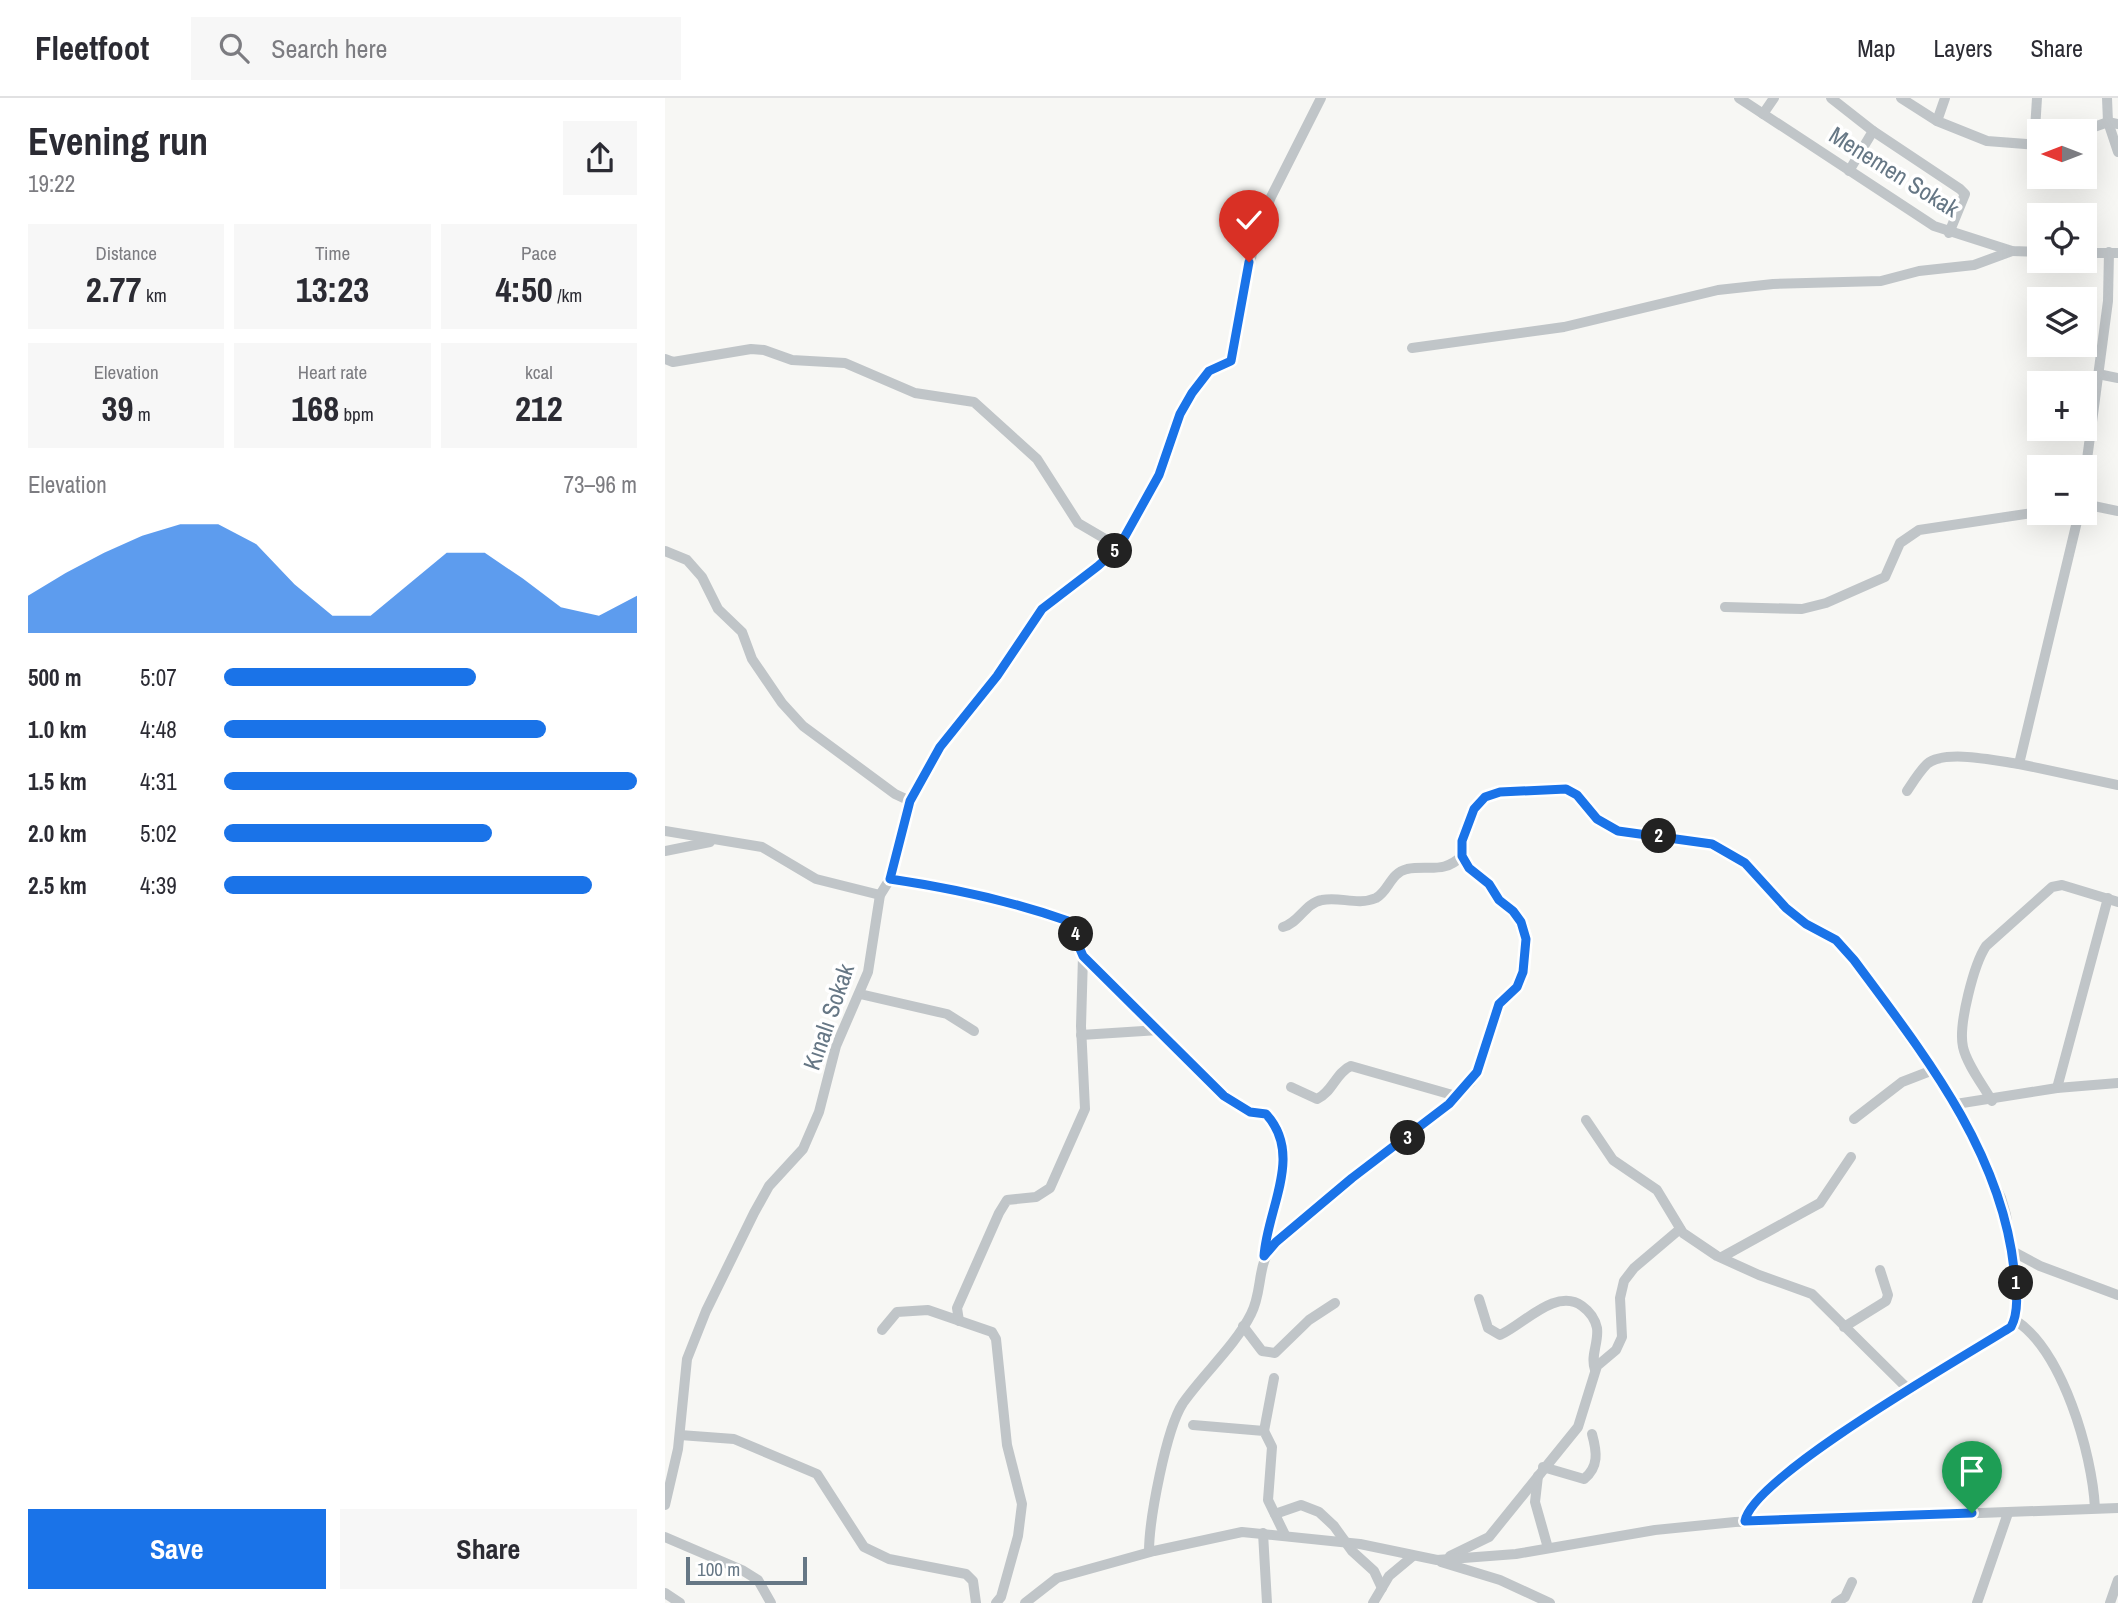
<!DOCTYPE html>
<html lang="en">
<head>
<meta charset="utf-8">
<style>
	body { margin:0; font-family:"Archivo Narrow",sans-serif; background:#f7f7f7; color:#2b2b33; height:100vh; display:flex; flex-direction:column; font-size:26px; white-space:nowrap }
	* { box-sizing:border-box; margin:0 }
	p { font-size:23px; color:#7c7c81 }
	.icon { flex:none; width:38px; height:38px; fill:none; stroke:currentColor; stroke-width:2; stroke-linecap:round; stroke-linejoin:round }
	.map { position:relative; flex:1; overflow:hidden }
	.sheet { display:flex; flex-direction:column; background:#fff; width:665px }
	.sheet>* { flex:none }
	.needle { width:46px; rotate:270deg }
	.controls { position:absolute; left:1362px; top:21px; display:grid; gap:14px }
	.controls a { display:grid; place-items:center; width:70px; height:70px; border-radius:0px; background:#fff; box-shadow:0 7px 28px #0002; font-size:35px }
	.scale { position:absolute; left:21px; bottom:18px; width:121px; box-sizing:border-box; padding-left:7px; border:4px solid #667785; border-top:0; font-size:19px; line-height:24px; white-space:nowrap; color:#667785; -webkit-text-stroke:5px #fff; paint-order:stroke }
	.pin { position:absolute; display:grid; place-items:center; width:60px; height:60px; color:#fff; margin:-72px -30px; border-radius:50% 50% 50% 0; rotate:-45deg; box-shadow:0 0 7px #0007 }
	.pin .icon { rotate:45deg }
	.km { position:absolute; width:35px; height:35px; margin:-18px; border-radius:50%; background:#222; color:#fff; font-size:19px; line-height:35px; text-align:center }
	.round { display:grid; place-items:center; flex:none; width:74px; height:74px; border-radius:0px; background:#f7f7f7 }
	.headline { display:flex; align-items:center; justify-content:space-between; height:119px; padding:0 28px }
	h1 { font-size:38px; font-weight:700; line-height:52px }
	.figures { display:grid; grid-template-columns:repeat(3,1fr); gap:10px; height:119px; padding:7px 28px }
	.figures div { display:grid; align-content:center; border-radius:0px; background:#f7f7f7; text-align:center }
	.figures b { font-size:35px; font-weight:700 }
	.figures small { font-size:19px; font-weight:400 }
	.figures p { font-size:19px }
	.chart { height:196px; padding:14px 28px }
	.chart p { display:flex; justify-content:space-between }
	.chart svg { width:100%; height:126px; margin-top:7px; fill:#1a73e8; opacity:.7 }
	.cta { display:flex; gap:14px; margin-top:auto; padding:14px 28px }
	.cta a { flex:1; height:80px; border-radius:0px; background:#1a73e8; color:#fff; font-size:28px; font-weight:700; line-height:80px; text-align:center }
	.cta a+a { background:#f7f7f7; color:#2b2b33 }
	ul { padding:0 28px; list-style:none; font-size:23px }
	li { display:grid; grid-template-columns:112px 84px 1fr; align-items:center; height:52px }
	li i { height:18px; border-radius:9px; background:#1a73e8 }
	header { display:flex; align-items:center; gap:42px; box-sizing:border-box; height:98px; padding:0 35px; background:#fff; border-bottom:2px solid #e1e1e2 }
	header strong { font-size:33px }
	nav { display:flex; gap:38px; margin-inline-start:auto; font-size:24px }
	.search { width:490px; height:63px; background:#f7f7f7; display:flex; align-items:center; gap:18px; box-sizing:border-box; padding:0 24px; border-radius:0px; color:#7c7c81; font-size:26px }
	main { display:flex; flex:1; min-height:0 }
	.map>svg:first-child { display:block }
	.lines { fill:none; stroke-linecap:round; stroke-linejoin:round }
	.minor { stroke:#c0c5c8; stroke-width:10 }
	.route-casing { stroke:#fff; stroke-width:14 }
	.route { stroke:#1a73e8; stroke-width:9 }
	.labels { text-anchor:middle; stroke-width:7; stroke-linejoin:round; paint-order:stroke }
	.street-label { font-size:24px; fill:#667785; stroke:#fff }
</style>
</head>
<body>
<header>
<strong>Fleetfoot</strong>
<div class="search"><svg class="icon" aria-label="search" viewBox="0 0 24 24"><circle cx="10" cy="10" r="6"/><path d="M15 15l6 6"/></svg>Search here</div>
<nav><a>Map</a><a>Layers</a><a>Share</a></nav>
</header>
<main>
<section class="sheet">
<div class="headline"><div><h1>Evening run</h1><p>19:22</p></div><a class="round"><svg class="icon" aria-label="share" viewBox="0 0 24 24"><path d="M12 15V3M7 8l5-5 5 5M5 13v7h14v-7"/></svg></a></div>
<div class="figures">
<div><p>Distance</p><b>2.77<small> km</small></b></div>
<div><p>Time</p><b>13:23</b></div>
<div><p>Pace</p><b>4:50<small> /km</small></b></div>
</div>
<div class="figures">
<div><p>Elevation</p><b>39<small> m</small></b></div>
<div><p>Heart rate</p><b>168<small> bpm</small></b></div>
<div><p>kcal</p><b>212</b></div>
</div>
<div class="chart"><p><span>Elevation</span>73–96 m</p>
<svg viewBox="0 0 160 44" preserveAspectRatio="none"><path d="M0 44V31L10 23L20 16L30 10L40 6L50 6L60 13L70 27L80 38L90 38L100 27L110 16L120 16L130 25L140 35L150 38L160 31V44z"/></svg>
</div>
<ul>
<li><b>500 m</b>5:07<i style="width:61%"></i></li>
<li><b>1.0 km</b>4:48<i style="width:78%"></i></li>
<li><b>1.5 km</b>4:31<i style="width:100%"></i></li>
<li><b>2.0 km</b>5:02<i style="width:65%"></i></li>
<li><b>2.5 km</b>4:39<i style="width:89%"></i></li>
</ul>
<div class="cta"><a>Save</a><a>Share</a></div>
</section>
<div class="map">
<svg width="1453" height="1505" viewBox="0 0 1453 1505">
	<rect width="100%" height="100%" fill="#f7f7f4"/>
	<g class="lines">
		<g class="minor">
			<path d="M 1074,0 L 1269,128 L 1347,153 L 1374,154"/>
			<path d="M 1166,0 L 1208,33 L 1295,91 L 1300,96 L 1284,135"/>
			<path d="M 1236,0 L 1272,23"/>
			<path d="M 1280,0 L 1272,23 L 1322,43 L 1374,47"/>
			<path d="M 1442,0 L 1443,24 L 1453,54"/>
			<path d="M 1098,16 L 1109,0"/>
			<path d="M 1418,33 L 1443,24 L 1453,26"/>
			<path d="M 1369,48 L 1372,0"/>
			<path d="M 1184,73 L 1208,33"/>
			<path d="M 1419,155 L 1453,155"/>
			<path d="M 747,250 L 899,229 L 1053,192 L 1108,186 L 1216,183 L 1254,173 L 1309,167 L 1347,153"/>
			<path d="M 0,261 L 8,264 L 86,251 L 99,252 L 127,262 L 180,265 L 250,295 L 309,304 L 372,361 L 413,425 L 454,449"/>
			<path d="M 1433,276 L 1453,280"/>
			<path d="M 1419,384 L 1443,203 L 1444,154"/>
			<path d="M 1419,406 L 1453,413"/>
			<path d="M 1380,415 L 1413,417"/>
			<path d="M 1414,415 L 1354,666 L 1453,687"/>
			<path d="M 0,453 L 22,462 L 37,479 L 53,511 L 77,534 L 87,561 L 117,605 L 138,628 L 230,696 L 245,703"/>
			<path d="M 1060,509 L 1137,511 L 1161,505 L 1220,479 L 1235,445 L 1254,432 L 1374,414"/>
			<path d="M 1242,693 C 1248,684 1254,674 1262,666 C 1280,651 1332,663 1354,666"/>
			<path d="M 0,733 L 97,749 L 151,781 L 215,797"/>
			<path d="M 0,753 L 45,744"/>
			<path d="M 225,781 C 286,790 344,802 403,823 L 418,858 L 416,928 L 420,1011 L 385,1090 L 371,1099 L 342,1102 L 334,1115 L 292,1210 L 294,1223"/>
			<path d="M 618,829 C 634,825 640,805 657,802 C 675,798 692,808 711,800 C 724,793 725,775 742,771 C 765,767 778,776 797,758"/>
			<path d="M 418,858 L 559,998 C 566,1003 574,1009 582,1013 C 589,1016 596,1013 603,1018 C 639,1047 601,1119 599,1158"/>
			<path d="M 195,896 L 282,916 L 309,933"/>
			<path d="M 416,937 L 494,932"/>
			<path d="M 626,989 L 652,1001 C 667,995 671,974 686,968 L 791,998"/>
			<path d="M 1392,990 L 1443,800"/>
			<path d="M 1327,1003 C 1318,987 1302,967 1298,949 C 1293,927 1309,866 1321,848 L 1387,789 L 1397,787 L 1453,804"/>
			<path d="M 1189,1021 L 1237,984 L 1268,972"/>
			<path d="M 921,1022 L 948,1062 L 992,1092 L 1018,1135 L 1052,1158 L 1094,1177 L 1147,1196 L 1245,1293"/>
			<path d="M 1347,1153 L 1375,1168 L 1453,1197"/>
			<path d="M 1057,1159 L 1155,1105 L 1186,1059"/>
			<path d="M 814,1201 L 823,1230 L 835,1237 C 858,1227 891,1189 917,1208 C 924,1213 930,1221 932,1230 C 934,1245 925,1257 930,1272"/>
			<path d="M 1350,1222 C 1398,1253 1427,1355 1430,1410"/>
			<path d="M 578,1228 L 597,1253 L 610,1255 L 644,1222 L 670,1205"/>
			<path d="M 1179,1229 L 1221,1203 L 1223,1197 L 1215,1172"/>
			<path d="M 217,1232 L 232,1214 L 263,1212 L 327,1234 L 331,1241 L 342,1347 L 357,1406 L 353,1438 L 336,1499 L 331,1505"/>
			<path d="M 528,1327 L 599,1333 L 607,1349 L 603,1402 L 620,1437"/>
			<path d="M 599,1333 L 609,1280"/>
			<path d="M 15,1337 L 69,1341 L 152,1376 L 199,1449 L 224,1461 L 301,1476 L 308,1483 L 311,1505"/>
			<path d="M 878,1369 L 919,1381 C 934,1369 932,1354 927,1336"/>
			<path d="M 873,1378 L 870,1404 L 883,1450"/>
			<path d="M 0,1407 L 13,1351 L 22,1261 L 41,1213 L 89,1115 L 104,1088 L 138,1051 L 154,1014 L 171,948 L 203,874 L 215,797 L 225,781 L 245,703 L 255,682 L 275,649 L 332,578 L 377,511 L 433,468 L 454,449 L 494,377 L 515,316 L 527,295 L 544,273 L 566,263 L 590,140 L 606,99 L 656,0"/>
			<path d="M 610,1416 L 636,1407 L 654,1414 L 669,1428 L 687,1453 L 709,1473 L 717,1490"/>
			<path d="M 1080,1423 C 1087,1378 1300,1259 1346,1229 L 1350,1222 L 1351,1190 L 1341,1117 L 1336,1100 L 1291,1006"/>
			<path d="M 598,1435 L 602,1505"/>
			<path d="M 0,1439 L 77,1472 L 93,1482 L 106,1505"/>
			<path d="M 484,1454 C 484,1422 501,1331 518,1305 C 539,1275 570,1248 586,1216 C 599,1191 590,1164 612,1143 C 672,1086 745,1043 805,985 L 812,974 L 834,906 L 852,889 L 858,874 L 861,841 L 856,824 L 834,801 L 824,786 L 804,770 L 797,758 L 797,742 L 809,711 L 820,699 L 835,694 L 901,691 L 912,697 L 932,721 L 953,733 L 1047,746 L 1080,765 L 1121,810 L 1141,826 L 1171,842 L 1189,862 L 1291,1006 L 1392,990 L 1453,985"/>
			<path d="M 785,1458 L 824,1439 L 913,1329 L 932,1268 L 951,1252 L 957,1239 L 955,1200 L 959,1183 L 969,1170 L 1015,1131"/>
			<path d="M 776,1464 L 835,1482 L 885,1505"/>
			<path d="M 0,1495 L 15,1505"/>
			<path d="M 360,1505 L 392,1480 L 489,1453 L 577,1434 L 695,1446 L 772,1462 L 851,1456 L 990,1432 L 1070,1424 L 1453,1410"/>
			<path d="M 708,1505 L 724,1478 L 748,1458"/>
			<path d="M 1171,1505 L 1180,1499 L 1187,1484"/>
			<path d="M 1312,1505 L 1343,1415"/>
			<path d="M 1445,1505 L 1453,1482"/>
		</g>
	</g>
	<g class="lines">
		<g class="route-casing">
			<path id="route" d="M 584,164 L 566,263 L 544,273 L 527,295 L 515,316 L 494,377 L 454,449 L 433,468 L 377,511 L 332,578 L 275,649 L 245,703 L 225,781 C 286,790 344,802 403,823 L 418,858 L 559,998 L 585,1014 L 601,1016 C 639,1057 602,1111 599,1158 L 611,1144 L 687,1080 L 784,1006 L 812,974 L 834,906 L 852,889 L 858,874 L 861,841 L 856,824 L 848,813 L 834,802 L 824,786 L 804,770 L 797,758 L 797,743 L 809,711 L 820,699 L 835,694 L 901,691 L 912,697 L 932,721 L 953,733 L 1047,746 L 1080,765 L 1121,810 L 1141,826 L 1171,842 L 1189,862 C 1258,955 1336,1052 1349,1171 C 1351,1189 1355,1212 1346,1229 C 1300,1258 1087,1379 1080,1423 L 1307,1415"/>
		</g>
		<use href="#route" class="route"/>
	</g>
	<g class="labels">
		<g class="street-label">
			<text transform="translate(1229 74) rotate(32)" y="8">Menemen Sokak</text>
			<text transform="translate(164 919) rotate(-71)" y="8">Kınalı Sokak</text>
		</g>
	</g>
</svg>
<div class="controls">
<a><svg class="needle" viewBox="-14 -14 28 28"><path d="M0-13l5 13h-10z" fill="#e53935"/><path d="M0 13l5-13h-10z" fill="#7c7c81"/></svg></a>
<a><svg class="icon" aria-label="locate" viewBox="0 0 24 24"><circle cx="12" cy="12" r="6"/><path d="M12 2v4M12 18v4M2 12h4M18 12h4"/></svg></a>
<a><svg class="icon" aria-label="layers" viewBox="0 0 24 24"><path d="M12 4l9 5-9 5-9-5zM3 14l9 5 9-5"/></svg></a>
<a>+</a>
<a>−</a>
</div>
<div class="scale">100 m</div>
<div class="pin" style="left:1307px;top:1415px;background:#1e9e55"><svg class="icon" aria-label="arrive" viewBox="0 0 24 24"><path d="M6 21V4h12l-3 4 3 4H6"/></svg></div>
<div class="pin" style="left:584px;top:164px;background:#d93025"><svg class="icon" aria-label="check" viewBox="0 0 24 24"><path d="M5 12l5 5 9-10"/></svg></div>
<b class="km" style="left:1351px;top:1185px">1</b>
<b class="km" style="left:994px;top:738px">2</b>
<b class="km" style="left:743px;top:1040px">3</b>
<b class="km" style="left:411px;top:836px">4</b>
<b class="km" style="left:450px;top:453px">5</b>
</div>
</main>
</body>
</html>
